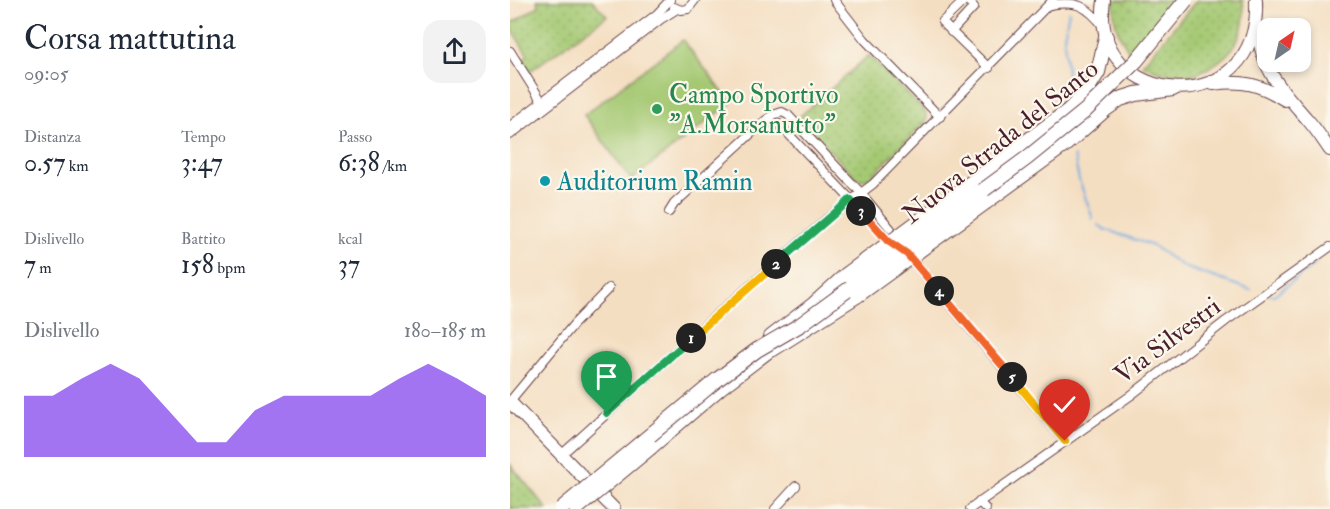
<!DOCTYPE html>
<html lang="it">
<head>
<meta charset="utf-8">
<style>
	body { margin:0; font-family:"IM FELL Double Pica",serif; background:#f2f2f3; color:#1f2937; height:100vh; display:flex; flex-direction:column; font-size:22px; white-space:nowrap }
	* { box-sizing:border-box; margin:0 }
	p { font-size:20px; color:#747a83 }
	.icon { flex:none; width:33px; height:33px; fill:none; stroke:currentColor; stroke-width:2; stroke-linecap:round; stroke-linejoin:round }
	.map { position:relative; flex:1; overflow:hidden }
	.sheet { display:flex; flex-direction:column; background:#fff; width:510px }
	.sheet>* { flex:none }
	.needle { width:39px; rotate:34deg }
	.buttons { position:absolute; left:747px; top:18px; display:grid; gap:12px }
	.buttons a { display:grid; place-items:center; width:54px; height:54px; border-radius:12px; background:#fff; box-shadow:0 3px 9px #0003; font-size:30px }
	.pin { position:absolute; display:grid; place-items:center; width:51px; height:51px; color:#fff; margin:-62px -26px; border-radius:50% 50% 50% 0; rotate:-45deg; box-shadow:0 0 6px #0007 }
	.pin .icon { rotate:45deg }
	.km { position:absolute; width:30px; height:30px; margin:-15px; border-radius:50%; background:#222; color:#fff; font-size:16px; line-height:30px; text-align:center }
	.round { display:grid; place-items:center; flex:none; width:63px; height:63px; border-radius:18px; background:#f2f2f3 }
	.overview { display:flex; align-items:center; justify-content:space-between; height:102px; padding:0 24px }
	h1 { font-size:33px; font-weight:600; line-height:45px }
	.metrics { display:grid; grid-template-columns:repeat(3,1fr); gap:9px; height:102px; padding:6px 24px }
	.metrics div { display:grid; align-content:center }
	.metrics b { font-size:26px; font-weight:600 }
	.metrics small { font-size:16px; font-weight:400 }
	.metrics p { font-size:16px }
	.chart { height:168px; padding:12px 24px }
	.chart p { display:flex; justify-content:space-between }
	.chart svg { width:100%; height:108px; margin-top:6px; fill:#7c3aed; opacity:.7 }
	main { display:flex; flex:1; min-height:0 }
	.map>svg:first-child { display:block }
	.grass { fill:url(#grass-dots); stroke:#78744f; stroke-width:1.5 }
	.garden { fill:#a5c973; stroke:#78744f; stroke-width:1.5 }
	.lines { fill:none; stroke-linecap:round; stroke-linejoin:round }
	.stream { stroke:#6ea9df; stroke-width:2 }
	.minor-casing { stroke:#643c42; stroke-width:10 }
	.secondary-casing { stroke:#643c42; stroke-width:14 }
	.primary-casing { stroke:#643c42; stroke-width:14 }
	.trunk-casing { stroke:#643c42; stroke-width:16 }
	.minor { stroke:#fff; stroke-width:8 }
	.secondary { stroke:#fff; stroke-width:12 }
	.primary { stroke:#fff; stroke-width:12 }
	.trunk { stroke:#fff; stroke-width:14 }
	.trunk-bridge-casing { stroke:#643c42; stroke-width:16; stroke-linecap:butt }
	.trunk-bridge { stroke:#fff; stroke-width:14 }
	.split-1-casing { stroke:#fff; stroke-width:12 }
	.split-2-casing { stroke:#fff; stroke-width:12 }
	.split-3-casing { stroke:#fff; stroke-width:12 }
	.split-4-casing { stroke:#fff; stroke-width:12 }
	.split-5-casing { stroke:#fff; stroke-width:12 }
	.split-6-casing { stroke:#fff; stroke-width:12 }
	.split-1 { stroke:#22a559; stroke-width:8 }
	.split-2 { stroke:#f5b400; stroke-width:8 }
	.split-3 { stroke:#22a559; stroke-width:8 }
	.split-4 { stroke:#f0652b; stroke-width:8 }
	.split-5 { stroke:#f0652b; stroke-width:8 }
	.split-6 { stroke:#f5b400; stroke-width:8 }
	.leisure-dot { fill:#2e9e5b; stroke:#fbf7ec; stroke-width:2 }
	.culture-dot { fill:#0f9aa8; stroke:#fbf7ec; stroke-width:2 }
	.labels { text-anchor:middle; stroke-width:4.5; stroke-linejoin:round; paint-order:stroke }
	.leisure-label { font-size:26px; fill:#27864d; stroke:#fbf7ec; text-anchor:start }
	.street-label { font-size:26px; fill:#4a1f2b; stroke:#fbf7ec }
	.culture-label { font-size:26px; fill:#0d838f; stroke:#fbf7ec; text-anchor:start }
</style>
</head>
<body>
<main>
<section class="sheet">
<div class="overview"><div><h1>Corsa mattutina</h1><p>09:05</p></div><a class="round"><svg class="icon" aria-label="share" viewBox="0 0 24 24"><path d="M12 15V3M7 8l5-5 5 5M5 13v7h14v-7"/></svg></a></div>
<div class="metrics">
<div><p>Distanza</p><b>0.57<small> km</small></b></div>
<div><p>Tempo</p><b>3:47</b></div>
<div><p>Passo</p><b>6:38<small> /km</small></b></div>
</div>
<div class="metrics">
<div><p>Dislivello</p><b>7<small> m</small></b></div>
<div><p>Battito</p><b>158<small> bpm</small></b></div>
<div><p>kcal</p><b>37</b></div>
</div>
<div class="chart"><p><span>Dislivello</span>180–185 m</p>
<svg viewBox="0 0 160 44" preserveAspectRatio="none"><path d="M0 44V19L10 19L20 12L30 6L40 12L50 25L60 38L70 38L80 25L90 19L100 19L110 19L120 19L130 12L140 6L150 12L160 19V44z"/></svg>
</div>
</section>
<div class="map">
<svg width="820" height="509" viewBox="0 0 820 509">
	<defs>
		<pattern id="grass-dots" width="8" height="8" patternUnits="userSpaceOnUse" patternTransform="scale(1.5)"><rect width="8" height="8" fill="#a5c973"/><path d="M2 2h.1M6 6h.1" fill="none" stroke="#90ac64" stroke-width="1.8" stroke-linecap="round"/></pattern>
	</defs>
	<rect width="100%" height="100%" fill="#fbf7ec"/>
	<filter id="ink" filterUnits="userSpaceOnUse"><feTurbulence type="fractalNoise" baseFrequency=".0167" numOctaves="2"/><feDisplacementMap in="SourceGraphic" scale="12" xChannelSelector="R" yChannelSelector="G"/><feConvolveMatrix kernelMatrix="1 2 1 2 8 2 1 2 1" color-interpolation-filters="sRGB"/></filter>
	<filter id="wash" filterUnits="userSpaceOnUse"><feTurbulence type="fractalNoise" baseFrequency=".008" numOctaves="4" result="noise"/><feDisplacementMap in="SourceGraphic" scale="24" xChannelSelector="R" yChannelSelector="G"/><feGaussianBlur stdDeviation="1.35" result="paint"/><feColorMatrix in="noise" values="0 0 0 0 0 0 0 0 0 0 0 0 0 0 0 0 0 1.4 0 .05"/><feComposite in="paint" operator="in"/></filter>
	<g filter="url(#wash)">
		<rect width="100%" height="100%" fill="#f4dec1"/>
		<g class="grass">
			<path d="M 27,0 L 82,0 L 97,16 L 20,71 L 13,59 L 18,55 L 0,27 L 0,24 L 29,6 Z"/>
			<path d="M 604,0 L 664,0 L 620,53 C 608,35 602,21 604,0 Z"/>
			<path d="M 687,0 L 733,0 C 737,31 727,52 700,67 C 693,71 686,75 678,75 C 661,76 647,71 632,65 Z"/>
			<path d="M 359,55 L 415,111 L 417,118 L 415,123 L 361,177 L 357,180 L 348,179 L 288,118 Z"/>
			<path d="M 0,464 L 37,509 L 0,509 Z"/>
		</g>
		<path class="garden" d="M 173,40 L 221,103 L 121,180 L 74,115 Z"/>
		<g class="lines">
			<g class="stream">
				<path d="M 559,11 L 554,37 L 559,98"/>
				<path d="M 564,156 L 569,180 L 583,219"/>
				<path d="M 589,225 L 594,229 L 643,246 L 674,267 L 741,290"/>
				<path d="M 760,295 L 764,295 L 806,264"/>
			</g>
		</g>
	</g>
	<g filter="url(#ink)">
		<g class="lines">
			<g class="minor-casing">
				<g id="minor">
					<path d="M 324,0 L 355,40 L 430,117"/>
					<path d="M 455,0 L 432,22 L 479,68"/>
					<path d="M 540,5 C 567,0 577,6 594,27"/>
					<path d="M 164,7 L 171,10 L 178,9 L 185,0"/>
					<path d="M 441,32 L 464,7 L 457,0"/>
					<path d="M 0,51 L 34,105"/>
					<path d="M 253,125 L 262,122 L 269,124 L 383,244"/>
					<path d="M 0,126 L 147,14 L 160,0"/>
					<path d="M 0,135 L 151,19 L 167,9"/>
					<path d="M 159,212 L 164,204 L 256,120 L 263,115 L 272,112 L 278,115 L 351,193 L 390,240"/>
					<path d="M 397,254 L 555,441"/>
					<path d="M 0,401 L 64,324 L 99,288"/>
					<path d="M 51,455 L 204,317 L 318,218 L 363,184 L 543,0"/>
					<path d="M 469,502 L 476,509"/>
					<path d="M 265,509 L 286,486"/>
					<path d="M 460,509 L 620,396 L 716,321 L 820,247"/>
				</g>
			</g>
			<g class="secondary-casing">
				<path id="secondary" d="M 0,402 L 104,509"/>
			</g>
			<g class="primary-casing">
				<g id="primary">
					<path d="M 594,0 C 578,110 752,124 746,0"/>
					<path d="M 748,30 C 751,70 772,90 797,119 C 806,129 813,140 820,150"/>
					<path d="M 703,84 C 733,80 750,84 775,100"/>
				</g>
			</g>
			<g class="trunk-casing">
				<g id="trunk">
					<path d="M 462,182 L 559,110 L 573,96 L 588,72 L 596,37"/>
					<path d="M 476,202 L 556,144 L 596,109 L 610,99 L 626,94 L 663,89"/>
					<path d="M 261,337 L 304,304 L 336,275"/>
					<path d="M 263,349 L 348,295"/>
					<path d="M 141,447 L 211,387 L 270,342"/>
				</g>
			</g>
			<use href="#minor" class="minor"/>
			<use href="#secondary" class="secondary"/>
			<use href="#primary" class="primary"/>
			<use href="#trunk" class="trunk"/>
			<g class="trunk-bridge-casing">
				<g id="trunk-bridge">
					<path d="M 336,275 L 462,182"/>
					<path d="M 348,295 L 476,202"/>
					<path d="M 51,509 L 208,379 L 247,350 L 290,325 L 517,158 L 575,111 L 626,61 L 676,0"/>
					<path d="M 66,509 L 141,447"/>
				</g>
			</g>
			<use href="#trunk-bridge" class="trunk-bridge"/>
		</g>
	</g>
	<g class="lines" filter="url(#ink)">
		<g class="split-1-casing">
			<path id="split-1" d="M 97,413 L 181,338"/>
		</g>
		<g class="split-2-casing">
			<path id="split-2" d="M 181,338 L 266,264"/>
		</g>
		<g class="split-3-casing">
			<path id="split-3" d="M 266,264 L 340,200 L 351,211"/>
		</g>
		<g class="split-4-casing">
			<path id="split-4" d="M 351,211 L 378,241 L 397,254 L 429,291"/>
		</g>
		<g class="split-5-casing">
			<path id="split-5" d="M 429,291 L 502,377"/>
		</g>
		<g class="split-6-casing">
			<path id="split-6" d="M 502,377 L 555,441"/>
		</g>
		<use href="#split-1" class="split-1"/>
		<use href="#split-2" class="split-2"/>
		<use href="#split-3" class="split-3"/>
		<use href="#split-4" class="split-4"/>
		<use href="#split-5" class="split-5"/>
		<use href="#split-6" class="split-6"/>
	</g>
	<circle class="leisure-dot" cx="147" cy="109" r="6"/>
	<circle class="culture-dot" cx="35" cy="181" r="6"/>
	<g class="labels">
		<g class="leisure-label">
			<text x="159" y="103">Campo Sportivo<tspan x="159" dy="30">"A.Morsanutto"</tspan></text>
		</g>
		<g class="street-label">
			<text transform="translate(490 141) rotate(-39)" y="9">Nuova Strada del Santo</text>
			<text transform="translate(657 340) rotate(-37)" y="9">Via Silvestri</text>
		</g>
		<g class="culture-label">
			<text x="47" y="190">Auditorium Ramin</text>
		</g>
	</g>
</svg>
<div class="buttons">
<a><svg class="needle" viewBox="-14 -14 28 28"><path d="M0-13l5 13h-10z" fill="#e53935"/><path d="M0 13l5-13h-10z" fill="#747a83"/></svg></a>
</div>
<div class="pin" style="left:97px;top:413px;background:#1e9e55"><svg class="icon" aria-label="arrive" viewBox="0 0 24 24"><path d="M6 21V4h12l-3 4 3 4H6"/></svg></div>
<div class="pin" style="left:555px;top:441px;background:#d93025"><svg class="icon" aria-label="check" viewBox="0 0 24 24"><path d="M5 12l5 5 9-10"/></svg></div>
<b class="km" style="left:181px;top:338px">1</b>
<b class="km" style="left:266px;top:264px">2</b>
<b class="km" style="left:351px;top:211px">3</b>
<b class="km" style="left:429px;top:291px">4</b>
<b class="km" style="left:502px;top:377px">5</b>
</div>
</main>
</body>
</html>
